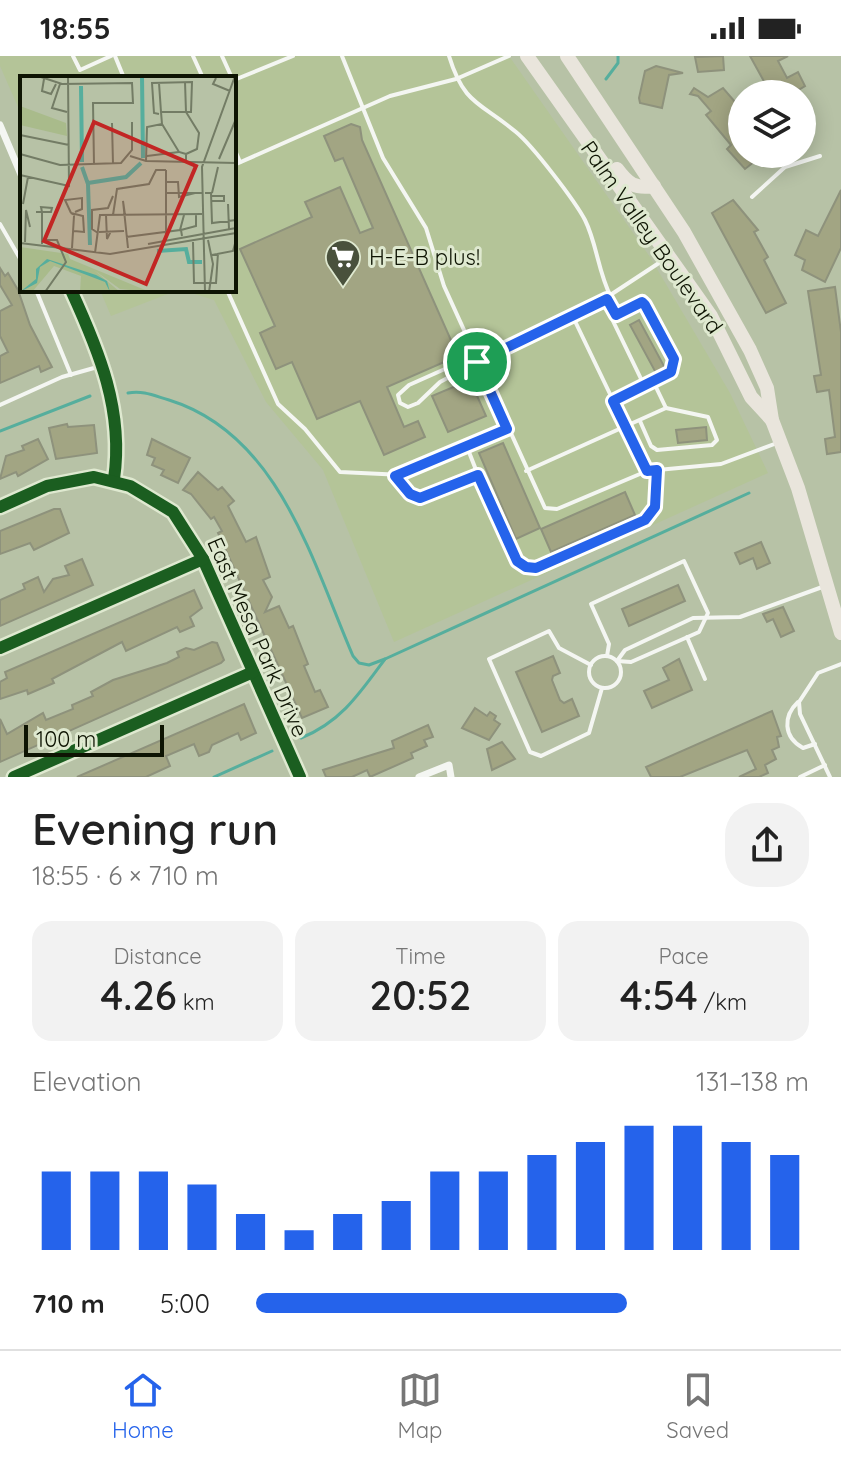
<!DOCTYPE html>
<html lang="en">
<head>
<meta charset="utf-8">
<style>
	body { margin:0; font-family:Quicksand,sans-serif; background:#f2f2f2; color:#222; height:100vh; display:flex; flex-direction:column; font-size:30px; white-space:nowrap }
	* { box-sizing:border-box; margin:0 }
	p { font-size:26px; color:#767676 }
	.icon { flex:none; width:44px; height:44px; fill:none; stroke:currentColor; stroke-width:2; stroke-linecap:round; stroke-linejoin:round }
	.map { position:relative; height:721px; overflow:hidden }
	.details { display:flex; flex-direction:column; background:#fff; flex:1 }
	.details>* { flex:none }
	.fabs { position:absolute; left:728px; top:24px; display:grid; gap:16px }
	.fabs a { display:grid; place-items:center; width:88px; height:88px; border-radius:50%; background:#fff; box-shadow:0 4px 20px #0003; font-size:40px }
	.scale { position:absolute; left:24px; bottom:20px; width:140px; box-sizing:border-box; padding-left:8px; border:4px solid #0e1403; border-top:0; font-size:22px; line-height:28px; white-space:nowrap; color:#0e1403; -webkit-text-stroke:6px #dfe9d0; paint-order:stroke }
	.pin { position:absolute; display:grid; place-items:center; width:68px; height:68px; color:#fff; margin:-34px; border:4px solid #fff; border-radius:50%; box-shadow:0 2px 8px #0007 }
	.round { display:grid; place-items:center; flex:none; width:84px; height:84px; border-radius:32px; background:#f2f2f2 }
	.overview { display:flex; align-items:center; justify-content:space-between; height:136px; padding:0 32px }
	h1 { font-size:44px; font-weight:600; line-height:60px }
	.figures { display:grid; grid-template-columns:repeat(3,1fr); gap:12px; height:136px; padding:8px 32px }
	.figures div { display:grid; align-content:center; border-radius:20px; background:#f2f2f2; text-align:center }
	.figures b { font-size:40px; font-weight:600 }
	.figures small { font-size:22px; font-weight:400 }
	.figures p { font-size:22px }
	.chart { height:224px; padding:16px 32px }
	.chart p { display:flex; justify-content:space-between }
	.chart svg { width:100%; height:144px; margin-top:8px; stroke:#2563eb; stroke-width:6 }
	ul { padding:0 32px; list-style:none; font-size:26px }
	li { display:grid; grid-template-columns:128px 96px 1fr; align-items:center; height:60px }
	li i { height:20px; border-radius:10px; background:#2563eb }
	.status { display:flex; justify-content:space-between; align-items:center; height:56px; padding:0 40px; background:#fff; direction:ltr }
	.status svg { height:22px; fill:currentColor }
	.tabs { display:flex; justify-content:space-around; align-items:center; height:112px; border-top:2px solid #e0e0e0; background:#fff; font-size:22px; color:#767676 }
	.tabs a { display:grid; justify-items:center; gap:4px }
	.tabs .active { color:#2563eb }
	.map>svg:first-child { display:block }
	.built { fill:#b4c498 }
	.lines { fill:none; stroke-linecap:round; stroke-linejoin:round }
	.stream { stroke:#56ae9d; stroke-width:3 }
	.building { fill:#a2a583; stroke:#8e927c; stroke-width:2 }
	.lane { stroke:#f4f6f2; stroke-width:4 }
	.street { stroke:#f4f6f2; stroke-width:7 }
	.highway { stroke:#e9e5dc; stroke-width:14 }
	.cycleway-casing { stroke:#dfe9d0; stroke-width:17 }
	.cycleway { stroke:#1b5e20; stroke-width:12 }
	.route-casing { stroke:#fff; stroke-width:16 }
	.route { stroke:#2563eb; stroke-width:10 }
	.labels { text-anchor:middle; stroke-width:6; stroke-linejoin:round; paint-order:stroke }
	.street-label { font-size:22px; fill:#0e1403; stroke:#dfe9d0 }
	.poi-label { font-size:22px; fill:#0e1403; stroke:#dfe9d0; text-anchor:start }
	.inset-river { fill:none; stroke:#56ae9d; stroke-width:4 }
	.inset-road { fill:none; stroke:#737c65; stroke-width:2 }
	.view { fill:#c22624; fill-opacity:0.15; stroke:#c22624; stroke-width:4 }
	.inset-edge { fill:none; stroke:#0e1403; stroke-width:4 }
</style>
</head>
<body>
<div class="status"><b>18:55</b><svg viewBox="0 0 49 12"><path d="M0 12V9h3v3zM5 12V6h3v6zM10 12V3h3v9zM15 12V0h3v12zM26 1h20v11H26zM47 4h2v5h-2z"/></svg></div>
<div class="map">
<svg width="841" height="721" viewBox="0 0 841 721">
	<rect width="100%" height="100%" fill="#b7c2a6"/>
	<g class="built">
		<path d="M 0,0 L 509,0 L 650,201 L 730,337 L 768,417 L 394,586 L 323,414 L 266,346 L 214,244 L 182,234 L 234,234 L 234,22 L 22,22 L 22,60 L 0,10 Z"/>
		<path d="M 100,234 L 178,234 L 111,260 Z"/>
	</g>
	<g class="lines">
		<g class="stream">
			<path d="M 606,23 L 618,7 L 618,0"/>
			<path d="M 128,337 C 143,334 155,340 169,344 C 279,378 312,505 353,600 L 359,607 L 369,609 L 385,603"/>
			<path d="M 0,375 L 90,340"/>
			<path d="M 301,682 C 341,666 360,637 385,603 L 749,437"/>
			<path d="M 214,721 L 272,695"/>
		</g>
	</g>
	<g class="building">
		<path d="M 723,0 L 724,14 L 698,16 L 695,1 Z"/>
		<path d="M 750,0 L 788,0 L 778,5 L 787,22 L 798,16 L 805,30 L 795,36 L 771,38 Z"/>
		<path d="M 656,10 L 683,17 L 669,19 L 662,52 L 640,47 L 639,42 L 645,15 Z"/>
		<path d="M 694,32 L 708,41 L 723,32 L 742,54 L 738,65 L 742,70 L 742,98 L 764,98 L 745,113 L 727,93 L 731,89 L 706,59 L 711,55 L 698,40 L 690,38 Z"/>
		<path d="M 351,68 L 360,71 L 362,84 L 458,300 L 387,331 L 404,371 L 418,365 L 425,381 L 384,399 L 360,345 L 317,363 L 292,306 L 276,313 L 260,277 L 275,270 L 240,193 L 312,161 L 305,146 L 340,131 L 360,177 L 373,172 L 343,102 L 335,105 L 324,80 Z"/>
		<path d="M 841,134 L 841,192 L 825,226 L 802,214 L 805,204 L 795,199 L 806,174 L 818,180 Z"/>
		<path d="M 733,144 L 758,174 L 754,176 L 768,201 L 764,204 L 786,247 L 766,257 L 712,157 Z"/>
		<path d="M 0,212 L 5,220 L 8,217 L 18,234 L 30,269 L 52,311 L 41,316 L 39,310 L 0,327 L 0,300 L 8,296 L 0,280 L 0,255 L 12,249 L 0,229 Z"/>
		<path d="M 835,231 L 841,276 L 841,396 L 827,398 L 825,383 L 835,381 L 829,334 L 817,336 L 814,320 L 821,319 L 808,235 Z"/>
		<path d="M 639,264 L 665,312 L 656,317 L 630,269 Z"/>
		<path d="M 470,324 L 486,360 L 448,376 L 432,340 Z"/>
		<path d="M 67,368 L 68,371 L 94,369 L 97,397 L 56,403 L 49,372 Z"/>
		<path d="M 706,371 L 707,384 L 678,387 L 676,374 Z"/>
		<path d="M 38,383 L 48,403 L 18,420 L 16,416 L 0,423 L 6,400 L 24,394 L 22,390 Z"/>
		<path d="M 152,383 L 190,402 L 178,427 L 161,419 L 164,414 L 152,409 L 155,402 L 147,399 Z"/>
		<path d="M 503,387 L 540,472 L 516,483 L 479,397 Z"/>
		<path d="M 198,416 L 218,434 L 222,431 L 234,445 L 228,450 L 246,486 L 256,481 L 270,521 L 263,524 L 272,541 L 265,556 L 279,550 L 289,572 L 293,570 L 308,608 L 304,610 L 315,636 L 320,634 L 328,651 L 302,662 L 218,477 L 222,475 L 214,461 L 211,463 L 191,438 L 183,434 Z"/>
		<path d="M 625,436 L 635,459 L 551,496 L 541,473 Z"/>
		<path d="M 54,453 L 60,453 L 69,477 L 34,494 L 30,487 L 0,498 L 0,475 Z"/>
		<path d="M 761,486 L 770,507 L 757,513 L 753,502 L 740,508 L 735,497 Z"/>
		<path d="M 82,503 L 93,529 L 0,570 L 0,544 L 25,533 L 23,528 L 38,521 L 44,536 L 53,523 L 69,519 L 65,510 Z"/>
		<path d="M 678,529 L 685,545 L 629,570 L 622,553 Z"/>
		<path d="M 194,534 L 202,552 L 190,561 L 194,570 L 180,576 L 177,571 L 126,595 L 122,586 L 52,623 L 54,627 L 28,638 L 27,634 L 0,643 L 0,626 L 7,622 L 5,616 Z"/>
		<path d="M 783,551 L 794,575 L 781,581 L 773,563 L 767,566 L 763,558 Z"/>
		<path d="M 212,586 L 217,587 L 224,604 L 221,607 L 0,706 L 0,663 L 7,678 L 43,657 L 46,664 L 73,653 L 72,649 L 93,640 L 91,636 L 113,624 L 167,607 L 179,601 L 177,596 L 186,592 L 194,594 Z"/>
		<path d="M 553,600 L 560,617 L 553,620 L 552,624 L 560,644 L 564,647 L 572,643 L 579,660 L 542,676 L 516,616 Z"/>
		<path d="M 679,603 L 692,634 L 652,652 L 644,635 L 669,624 L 663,612 Z"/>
		<path d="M 244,648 L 256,677 L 241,684 L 238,677 L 212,689 L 209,696 L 199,700 L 194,688 L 166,700 L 170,710 L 146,721 L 77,721 Z"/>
		<path d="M 475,652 L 487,660 L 490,656 L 496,660 L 494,664 L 500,668 L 489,684 L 462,672 Z"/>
		<path d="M 772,655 L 781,680 L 777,681 L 779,691 L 772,694 L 776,703 L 765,709 L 768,717 L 759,721 L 739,721 L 756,713 L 747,694 L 680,721 L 651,721 L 646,711 Z"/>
		<path d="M 428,669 L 433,681 L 424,684 L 427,690 L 411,697 L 413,702 L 370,721 L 367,714 L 352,721 L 326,721 L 323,714 L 394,692 L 392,685 Z"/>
		<path d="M 502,686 L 515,703 L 492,714 L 487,693 Z"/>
	</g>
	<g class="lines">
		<g class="lane">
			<path d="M 73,0 L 80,14 L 111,0"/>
			<path d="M 115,0 L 124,22"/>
			<path d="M 193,0 L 203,22"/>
			<path d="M 222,0 L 232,22"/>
			<path d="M 342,0 L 383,102 L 426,172 L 444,230 L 545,452 L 557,453 L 647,415 L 721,408 L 777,387"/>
			<path d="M 449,0 C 464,49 480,46 516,76 C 533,90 575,145 585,164 C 597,188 598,216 611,241"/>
			<path d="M 234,24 L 293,0"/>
			<path d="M 234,92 L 240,106"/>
			<path d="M 234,109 L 390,40 L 456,23 L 509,0"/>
			<path d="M 752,141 L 785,111 L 820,100"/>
			<path d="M 0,168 L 22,206"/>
			<path d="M 36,234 L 71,319"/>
			<path d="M 227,234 L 278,348 L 305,373 L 340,416 L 403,419 L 506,373"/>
			<path d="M 607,243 L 616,259 L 642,246 L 645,249 L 674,303 L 671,316 L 653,325"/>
			<path d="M 615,259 L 613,265 L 644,329"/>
			<path d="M 573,261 L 647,415"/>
			<path d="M 474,300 L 409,329 L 398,339 L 400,347 L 408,351 L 418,347 L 440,326 L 477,306 L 586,255 L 665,203"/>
			<path d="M 0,349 L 62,321 L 101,310"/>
			<path d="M 640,365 L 651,390 L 657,394 L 712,389 L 717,384 L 708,361 L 666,352"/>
			<path d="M 467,391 L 478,419"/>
			<path d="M 526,415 L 666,352 L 653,325 L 613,345"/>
			<path d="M 395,420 L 410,438 L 420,442 L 478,419 L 517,505 L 532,512 L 645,464 L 655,451 L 657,415"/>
			<path d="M 687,581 L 705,623"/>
			<circle cx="605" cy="616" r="16"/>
			<path d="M 607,600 L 609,588 L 591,548 L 684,505 L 708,557 L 699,576 L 631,606 L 617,605"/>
			<path d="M 617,605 L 625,594 L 693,562 L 740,561 L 825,530"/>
			<path d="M 591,609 L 559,592 L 549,575 L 489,603 L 530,696 L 541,700 L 589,677 L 602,632"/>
			<path d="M 798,646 C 783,660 783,681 803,692 L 815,688"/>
			<path d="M 800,721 L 825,709"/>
			<path d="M 830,721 L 800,658 L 799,646 L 818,617 L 841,608"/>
		</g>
		<g class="street">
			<path d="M 0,69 L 22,121"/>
			<path d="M 71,234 C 99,295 124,355 114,423"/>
			<path d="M 0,451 L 47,430 L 94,421 L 130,430 L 173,456 L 203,503 L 300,721"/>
			<path d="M 0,592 L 203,503"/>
			<path d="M 14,721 L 253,616"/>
			<path d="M 419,721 L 449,709 L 451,721"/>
		</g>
		<g class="highway">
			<path d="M 527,0 L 711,260 L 751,341 L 772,364"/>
			<path d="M 567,0 L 684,176 L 750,294 L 767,332 L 772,364 L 798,432 L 841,577"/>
			<path d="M 617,113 C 628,128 635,133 654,130"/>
		</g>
		<g class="cycleway-casing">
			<g id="cycleway">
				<path d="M 71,234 C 99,295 124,355 114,423"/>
				<path d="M 0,451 L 47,430 L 94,421 L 130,430 L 173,456 L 203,503 L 300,721"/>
				<path d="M 0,592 L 203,503"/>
				<path d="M 14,721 L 253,616"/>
			</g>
		</g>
		<use href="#cycleway" class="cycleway"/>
	</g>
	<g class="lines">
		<g class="route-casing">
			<path id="route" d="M 607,243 L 616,259 L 642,246 L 645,249 L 674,303 L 671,316 L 613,345 L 647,415 L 657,414 L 655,451 L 645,464 L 536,512 L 526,511 L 517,505 L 478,419 L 420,442 L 410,438 L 395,420 L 507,373 L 477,306 Z"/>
		</g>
		<use href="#route" class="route"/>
	</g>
	<defs>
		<g id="supermarket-pin" transform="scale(1.8)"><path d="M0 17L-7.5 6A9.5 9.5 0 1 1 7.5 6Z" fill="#49513c" stroke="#dfe9d0"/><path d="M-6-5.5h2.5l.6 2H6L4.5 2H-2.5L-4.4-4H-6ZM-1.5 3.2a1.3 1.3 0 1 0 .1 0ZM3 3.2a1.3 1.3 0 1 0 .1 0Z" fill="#fff"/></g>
	</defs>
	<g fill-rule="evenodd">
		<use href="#supermarket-pin" x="343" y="201"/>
	</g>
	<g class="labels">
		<g class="street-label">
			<text transform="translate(652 181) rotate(55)" y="8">Palm Valley Boulevard</text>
			<text transform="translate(258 581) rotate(66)" y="8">East Mesa Park Drive</text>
		</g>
		<g class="poi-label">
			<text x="369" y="209">H-E-B plus!</text>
		</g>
	</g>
	<g transform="translate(20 20)">
		<rect width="216" height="216" fill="#b7c2a6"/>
		<path d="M 0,30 L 46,47 L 47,60 L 0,49 ZM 0,171 L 48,178 L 50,183 L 130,216 L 100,213 L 74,194 L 100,216 L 60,216 L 61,200 L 34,190 L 12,216 L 0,216 Z" fill="#a9bb8b"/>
		<path d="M 27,183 L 76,199 L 87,205 L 90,216 L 85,206 L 30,185 L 20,191 L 17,207 L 0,216 L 16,203 L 16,193 Z" fill="#56ae9d"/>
		<path class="inset-river" d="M 122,0 L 123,82M 61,10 L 62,86M 62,91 L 68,108 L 70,169M 68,107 L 106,101 L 121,87M 137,175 L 166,173 L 169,186 L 182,186"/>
		<path class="inset-road" d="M 18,0 L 42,8 L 112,7 L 113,27 L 73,27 L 74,88M 196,2 L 193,8 L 210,15M 24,3 L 22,15 L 31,18 L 36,8M 165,6 L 166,36 L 179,57 L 177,73 L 166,78 L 166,85M 139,7 L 141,36M 40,8 L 32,32 L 47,36M 92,47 L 93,88M 142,48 L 159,76 L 166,78M 0,59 L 49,69M 0,78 L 40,89 L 101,87 L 112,74 L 112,46M 110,80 L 126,85 L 216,87M 127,80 L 159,76M 199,83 L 216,43M 126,85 L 127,51 L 142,48 L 141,36 L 171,36 L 172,6 L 132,7 L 134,37 L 139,38M 0,99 L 49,110 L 48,0M 147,106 L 158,106 L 159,121 L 175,117M 147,117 L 182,117M 185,117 L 191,117 L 192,147 L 216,144M 192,117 L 198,91M 192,125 L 204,125 L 204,120 L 192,120M 3,128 L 8,101M 208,128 L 209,153M 16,136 L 31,136 L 32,132 L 21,131 L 22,136 L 22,164M 51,137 L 45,124 L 62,122 L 62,133 L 55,136M 86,139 L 87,163 L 91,155M 93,139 L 97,113 L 129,108 L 136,94 L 146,94M 105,139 L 103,125 L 108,172M 54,155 L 64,156 L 63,140 L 51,137 L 55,139M 79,156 L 104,155M 78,157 L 72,153 L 72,134 L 88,132 L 93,120M 162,160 L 161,154 L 176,150 L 176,139M 106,161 L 160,154 L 164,139M 146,164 L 146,94M 188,164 L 193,188 L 189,216M 5,166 L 6,134 L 10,151M 173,166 L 174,207 L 196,207 L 198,177M 0,167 L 90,178 L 216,157M 22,168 L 22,164 L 37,164 L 46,186 L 25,216M 128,168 L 216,152M 52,172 L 54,140M 75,177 L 80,139 L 182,138M 192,179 L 213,175 L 216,164M 185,216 L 182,91 L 215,0"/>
		<path class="view" d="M 74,46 L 176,90 L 126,208 L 24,165 Z"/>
		<rect width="216" height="216" class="inset-edge"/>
	</g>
</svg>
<div class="fabs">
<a><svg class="icon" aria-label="layers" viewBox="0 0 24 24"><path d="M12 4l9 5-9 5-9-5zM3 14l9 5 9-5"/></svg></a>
</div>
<div class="scale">100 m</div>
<div class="pin" style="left:477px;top:306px;background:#1e9e55"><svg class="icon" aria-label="arrive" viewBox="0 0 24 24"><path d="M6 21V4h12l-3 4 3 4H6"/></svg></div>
</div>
<section class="details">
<div class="overview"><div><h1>Evening run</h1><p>18:55 · 6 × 710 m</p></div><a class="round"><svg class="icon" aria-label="share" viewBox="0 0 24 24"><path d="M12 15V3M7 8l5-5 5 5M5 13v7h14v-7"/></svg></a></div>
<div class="figures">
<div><p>Distance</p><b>4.26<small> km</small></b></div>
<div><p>Time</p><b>20:52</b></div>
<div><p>Pace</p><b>4:54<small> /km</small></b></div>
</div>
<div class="chart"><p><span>Elevation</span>131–138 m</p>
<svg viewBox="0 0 160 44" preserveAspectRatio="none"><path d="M5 44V20M15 44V20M25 44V20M35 44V24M45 44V33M55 44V38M65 44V33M75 44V29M85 44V20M95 44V20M105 44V15M115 44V11M125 44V6M135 44V6M145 44V11M155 44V15"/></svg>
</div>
<ul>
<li><b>710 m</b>5:00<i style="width:67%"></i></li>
</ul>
</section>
<nav class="tabs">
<a class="active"><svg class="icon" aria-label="home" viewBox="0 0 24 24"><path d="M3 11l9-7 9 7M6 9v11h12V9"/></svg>Home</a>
<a><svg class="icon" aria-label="map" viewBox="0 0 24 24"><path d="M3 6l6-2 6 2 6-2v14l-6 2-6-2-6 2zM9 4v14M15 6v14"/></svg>Map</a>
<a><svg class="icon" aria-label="saved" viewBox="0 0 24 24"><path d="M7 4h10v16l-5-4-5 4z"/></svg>Saved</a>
</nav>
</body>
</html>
